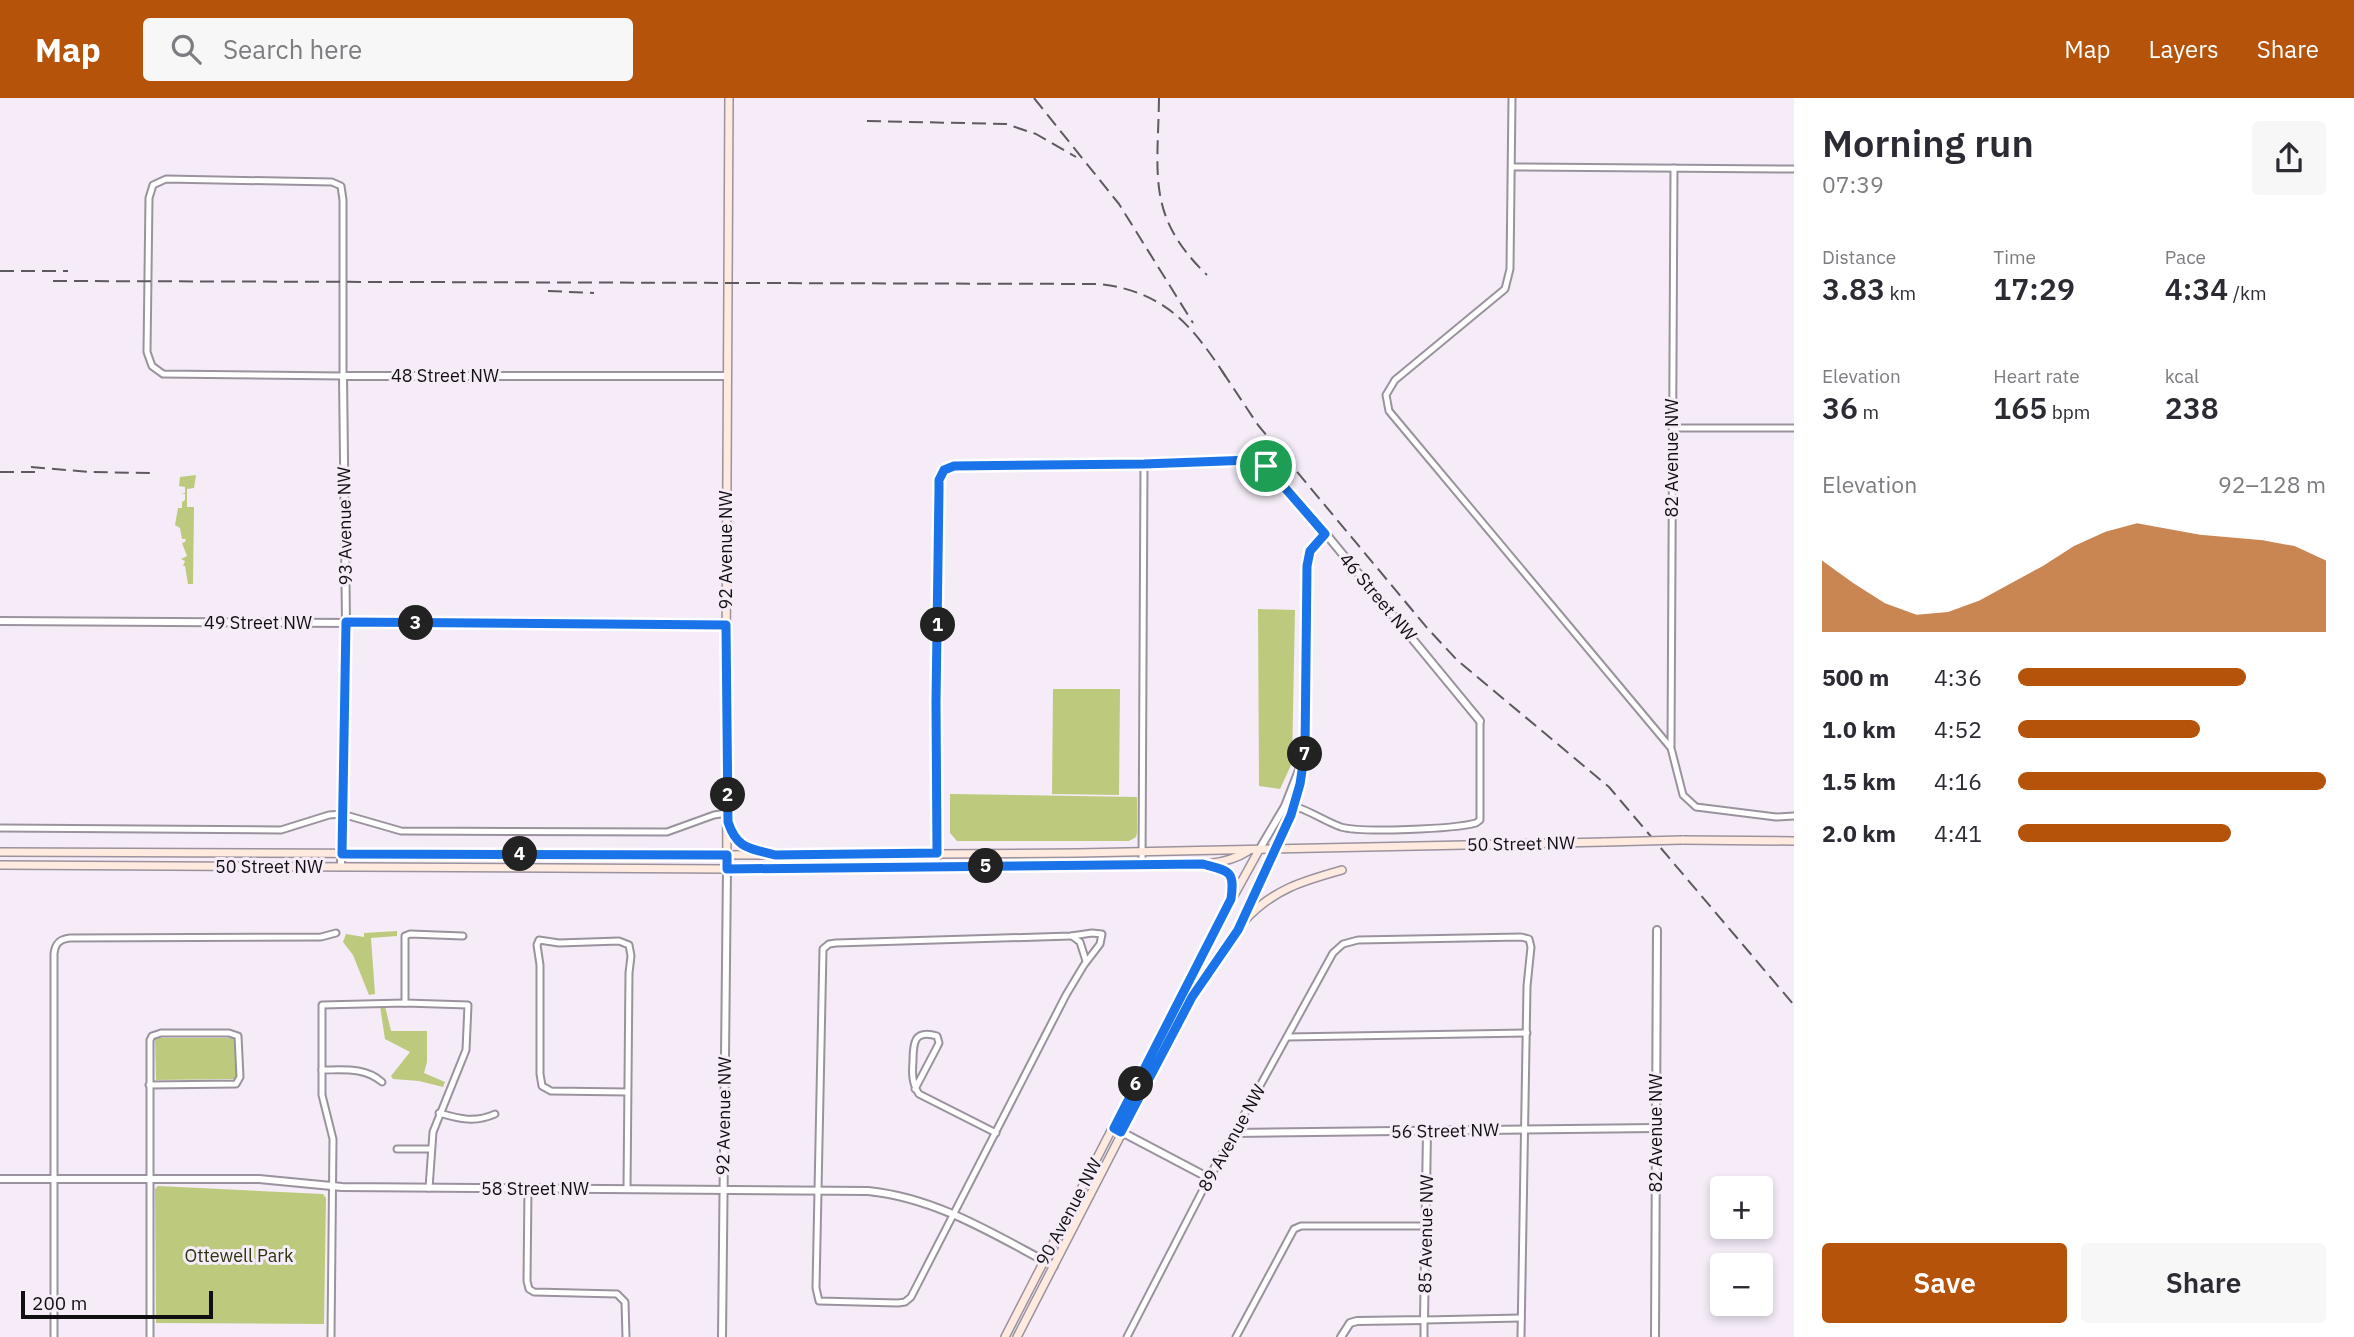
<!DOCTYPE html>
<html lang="en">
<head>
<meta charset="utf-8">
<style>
	body { margin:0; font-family:"IBM Plex Sans",sans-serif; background:#f7f7f7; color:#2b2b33; height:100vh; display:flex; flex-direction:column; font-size:26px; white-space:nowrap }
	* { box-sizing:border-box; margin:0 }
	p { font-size:23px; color:#7c7c81 }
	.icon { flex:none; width:38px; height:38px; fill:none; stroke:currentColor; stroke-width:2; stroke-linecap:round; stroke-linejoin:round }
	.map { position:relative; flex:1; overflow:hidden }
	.sheet { display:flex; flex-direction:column; background:#fff; width:560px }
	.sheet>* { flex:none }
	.tools { position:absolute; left:1710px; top:1078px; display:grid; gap:14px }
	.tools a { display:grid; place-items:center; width:63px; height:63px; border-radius:7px; background:#fff; box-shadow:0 4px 10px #0003; font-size:35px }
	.scale { position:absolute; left:21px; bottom:18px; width:192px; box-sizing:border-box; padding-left:7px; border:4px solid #120f13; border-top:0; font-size:19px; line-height:24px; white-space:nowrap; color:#120f13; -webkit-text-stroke:5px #f5ecf8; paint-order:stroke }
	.pin { position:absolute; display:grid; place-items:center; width:60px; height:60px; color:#fff; margin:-30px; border:4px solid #fff; border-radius:50%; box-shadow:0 2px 7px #0007 }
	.km { position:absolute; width:35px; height:35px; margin:-18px; border-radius:50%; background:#222; color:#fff; font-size:19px; line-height:35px; text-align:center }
	.round { display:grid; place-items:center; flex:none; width:74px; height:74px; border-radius:7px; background:#f7f7f7 }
	.head { display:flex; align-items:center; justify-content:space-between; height:119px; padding:0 28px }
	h1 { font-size:38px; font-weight:600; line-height:52px }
	.metrics { display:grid; grid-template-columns:repeat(3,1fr); gap:10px; height:119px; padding:7px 28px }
	.metrics div { display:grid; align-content:center }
	.metrics b { font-size:30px; font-weight:600 }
	.metrics small { font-size:19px; font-weight:400 }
	.metrics p { font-size:19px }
	.chart { height:196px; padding:14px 28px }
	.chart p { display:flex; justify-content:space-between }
	.chart svg { width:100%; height:126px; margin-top:7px; fill:#b45309; opacity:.7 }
	.primary-button { display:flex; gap:14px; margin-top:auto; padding:14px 28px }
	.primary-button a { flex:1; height:80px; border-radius:7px; background:#b45309; color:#fff; font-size:28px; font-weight:600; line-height:80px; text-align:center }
	.primary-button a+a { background:#f7f7f7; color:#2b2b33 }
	ul { padding:0 28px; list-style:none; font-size:23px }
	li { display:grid; grid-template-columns:112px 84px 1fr; align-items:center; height:52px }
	li i { height:18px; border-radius:9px; background:#b45309 }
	header { display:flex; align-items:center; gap:42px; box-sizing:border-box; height:98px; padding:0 35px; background:#b45309; color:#fff }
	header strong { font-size:33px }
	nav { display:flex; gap:38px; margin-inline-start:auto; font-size:24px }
	.search { width:490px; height:63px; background:#f7f7f7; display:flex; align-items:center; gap:18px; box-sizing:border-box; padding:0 24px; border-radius:7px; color:#7c7c81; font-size:26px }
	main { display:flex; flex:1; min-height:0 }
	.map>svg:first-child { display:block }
	.green { fill:#bdc97d }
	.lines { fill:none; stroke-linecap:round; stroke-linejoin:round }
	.minor-casing { stroke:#9a929d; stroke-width:9 }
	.tertiary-casing { stroke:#9a929d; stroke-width:10 }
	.secondary-casing { stroke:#9a929d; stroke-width:10 }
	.minor { stroke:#fff; stroke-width:5 }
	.tertiary { stroke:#fff; stroke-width:6 }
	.secondary { stroke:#ffeae0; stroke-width:7 }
	.rail { stroke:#5e5960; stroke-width:2; stroke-dasharray:14 7; stroke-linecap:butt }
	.secondary-bridge-casing { stroke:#9a929d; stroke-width:10; stroke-linecap:butt }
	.secondary-bridge { stroke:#ffeae0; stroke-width:7 }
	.route-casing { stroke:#fff; stroke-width:14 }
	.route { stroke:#1a73e8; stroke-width:9 }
	.labels { text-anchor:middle; stroke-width:6; stroke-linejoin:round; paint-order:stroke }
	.street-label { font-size:18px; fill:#120f13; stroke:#f5ecf8 }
	.park-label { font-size:18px; fill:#2d3210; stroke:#f5ecf8 }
</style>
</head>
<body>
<header>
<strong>Map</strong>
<div class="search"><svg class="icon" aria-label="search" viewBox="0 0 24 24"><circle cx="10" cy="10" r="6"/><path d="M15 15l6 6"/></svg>Search here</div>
<nav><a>Map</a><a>Layers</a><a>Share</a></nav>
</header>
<main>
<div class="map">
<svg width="1794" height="1239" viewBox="0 0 1794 1239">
	<rect width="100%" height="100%" fill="#f5ecf8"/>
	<g class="green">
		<path d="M 196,377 L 194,390 L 187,391 L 187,409 L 194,409 L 193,486 L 188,486 L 185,468 L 183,468 L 185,463 L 181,461 L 187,458 L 182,445 L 185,444 L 186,441 L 182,441 L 180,430 L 175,427 L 178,410 L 182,410 L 182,404 L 185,402 L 185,396 L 181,395 L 185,395 L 185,389 L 179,388 L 180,379 Z"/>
		<path d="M 1258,511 L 1295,512 L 1292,665 L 1280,691 L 1259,688 Z"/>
		<path d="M 1053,591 L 1120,591 L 1119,697 L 1052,696 Z"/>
		<path d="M 950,696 L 1137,699 L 1137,735 L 1136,739 L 1129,743 L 957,743 L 950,735 Z"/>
		<path d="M 397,833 L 397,838 L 371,840 L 375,896 L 369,897 L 353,857 L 343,844 L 346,836 L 364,839 L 364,835 Z"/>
		<path d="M 380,908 L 385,908 L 391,933 L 427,933 L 427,964 L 424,975 L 445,984 L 443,989 L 419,983 L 393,981 L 391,978 L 410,954 L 385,941 Z"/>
		<path d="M 155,940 L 236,940 L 236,981 L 156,982 Z"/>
		<path d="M 158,1088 L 323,1096 L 326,1100 L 324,1226 L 156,1225 L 155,1091 Z"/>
	</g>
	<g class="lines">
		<g class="minor-casing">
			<g id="minor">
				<path d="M 1512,0 L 1510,171 L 1505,191 L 1395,282 L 1386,297 L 1389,313 L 1671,650 L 1683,697 L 1696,709 L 1776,719 L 1794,718"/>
				<path d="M 1513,69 L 1794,71"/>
				<path d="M 166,81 L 332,84 L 341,88 L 343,102 L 343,278 L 163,276 L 152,268 L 147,254 L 149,100 L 153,87 Z"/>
				<path d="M 1672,330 L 1794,330"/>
				<path d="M 1671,648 L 1674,70"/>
				<path d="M 1291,707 C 1309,712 1324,723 1341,729 C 1362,735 1454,731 1476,725 L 1480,722 L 1480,623"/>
				<path d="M 0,730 L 281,732 L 329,717 L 342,716 L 401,733 L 667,734 L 714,717 L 727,715"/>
				<path d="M 1142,767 L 1144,366"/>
				<path d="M 937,769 L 936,604 L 939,382 L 944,372 L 954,368 L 1144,366 L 1251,362 L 1267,368 L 1326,436"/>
				<path d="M 1092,835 L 1102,836 L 1100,846 L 1084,867 L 1066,897 L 911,1199 L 905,1204 L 898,1205 L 819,1203 L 816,1190 L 823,851 L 829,846 L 836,845 L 1071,838 Z"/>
				<path d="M 1072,838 L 1080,844 L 1086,863"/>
				<path d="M 405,905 L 405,838 L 410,836 L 463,838"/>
				<path d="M 1288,939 L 1527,935"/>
				<path d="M 322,972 C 344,972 365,969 382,984"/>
				<path d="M 149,987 L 236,986 L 240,979 L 238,938 L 229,935 L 161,935 L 152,938 L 150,942 L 150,1239"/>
				<path d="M 915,991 L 937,949 L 939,945 L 937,938 C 914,931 913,945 913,963 C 912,975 912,986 919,996 L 996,1035"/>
				<path d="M 439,1015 C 460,1021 475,1025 495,1016"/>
				<path d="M 1234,1035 L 1333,855 L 1343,846 L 1358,842 L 1521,839 L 1529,841 L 1531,849 L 1527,888 L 1521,1239"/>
				<path d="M 397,1051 L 430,1051"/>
				<path d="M 528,1091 L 527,1183 L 529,1191 L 534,1194 L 617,1196 L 625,1204 L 626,1239"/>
				<path d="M 627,1091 L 629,875 L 631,858 L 629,847 L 619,843 L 559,845 L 539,842 L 537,847 L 540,867 L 540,976 L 542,988 L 551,993 L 628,994"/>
				<path d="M 54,1239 L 54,856 C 55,845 60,841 70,840 L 321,839 L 336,835"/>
				<path d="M 331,1239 L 333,1041 L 322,997 L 322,907 L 405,905 L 468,907 L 466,952 L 433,1034 L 429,1090"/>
				<path d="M 1127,1239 L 1209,1080"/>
				<path d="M 1236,1239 L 1294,1131 L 1301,1128 L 1425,1128"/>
				<path d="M 1424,1239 L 1424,1222 L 1521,1220"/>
			</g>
		</g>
		<g class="tertiary-casing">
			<g id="tertiary">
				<path d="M 0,523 L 726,527"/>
				<path d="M 1276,751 L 1287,727 L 1300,686 L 1305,653 L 1307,468 L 1310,453 L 1326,436 L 1480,623"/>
				<path d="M 1259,752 L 1285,708 L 1299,672"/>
				<path d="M 341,769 L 346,524 L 343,278 L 727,278"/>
				<path d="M 1114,1030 L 1209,1080 L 1234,1035 L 1656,1030"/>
				<path d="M 0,1081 L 259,1081 L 342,1089 L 868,1093 C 937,1100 993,1136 1054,1168"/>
				<path d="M 722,1239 L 727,771"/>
				<path d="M 1341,1239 L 1350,1225 L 1357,1223 L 1424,1222 L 1427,1033"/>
				<path d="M 1655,1239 L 1657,832"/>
			</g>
		</g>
		<g class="secondary-casing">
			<g id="secondary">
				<path d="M 730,731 L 739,746 L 764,754"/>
				<path d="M 1682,742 L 1794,743"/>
				<path d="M 0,754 L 775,757 L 1078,755 L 1605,744"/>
				<path d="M 0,767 L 727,771 L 1142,767 C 1176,766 1219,772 1248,753"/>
				<path d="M 1206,767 C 1227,772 1235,773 1232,797"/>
				<path d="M 727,771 L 726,561 L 729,0"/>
				<path d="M 1245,822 C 1274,791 1303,783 1342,772"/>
				<path d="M 1005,1239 L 1205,850 L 1259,752"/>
				<path d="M 1017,1239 L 1192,899 L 1238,832 L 1276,751"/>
			</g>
		</g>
		<use href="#minor" class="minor"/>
		<use href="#tertiary" class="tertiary"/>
		<use href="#secondary" class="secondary"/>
		<g class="rail">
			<path d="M 1034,0 L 1119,106 L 1193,225"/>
			<path d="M 1159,0 C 1158,77 1146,118 1207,177"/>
			<path d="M 867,23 L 1006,26 L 1036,36 L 1076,59"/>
			<path d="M 0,173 L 68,173"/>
			<path d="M 53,183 L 1100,186 C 1165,194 1192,227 1226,279"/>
			<path d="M 548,193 L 594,195"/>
			<path d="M 1222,273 L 1258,327 L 1428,531 L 1457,562 L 1609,689 L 1794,907"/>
			<path d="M 31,369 L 91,374 L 151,375"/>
			<path d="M 0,374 L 37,374"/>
		</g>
		<g class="secondary-bridge-casing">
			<path id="secondary-bridge" d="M 1605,744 L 1682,742"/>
		</g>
		<use href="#secondary-bridge" class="secondary-bridge"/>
	</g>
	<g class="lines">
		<g class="route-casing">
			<path id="route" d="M 1251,362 L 1266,368 L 1325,436 L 1310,453 L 1307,468 L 1305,653 L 1300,686 L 1291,717 L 1238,832 L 1192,899 L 1121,1034 L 1114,1030 L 1231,801 C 1235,772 1229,773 1203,766 L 727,771 L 727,757 L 342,756 L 346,524 L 726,527 L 728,724 C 737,751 749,750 775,757 L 937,755 L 936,604 L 939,391 L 939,382 L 944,372 L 954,368 L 1144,366 Z"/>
		</g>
		<use href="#route" class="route"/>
	</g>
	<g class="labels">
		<g class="street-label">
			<text x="445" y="284">48 Street NW</text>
			<text transform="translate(1672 360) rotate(-90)" y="6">82 Avenue NW</text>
			<text transform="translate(345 428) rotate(-91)" y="6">93 Avenue NW</text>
			<text transform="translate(726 452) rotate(-90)" y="6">92 Avenue NW</text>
			<text transform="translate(1378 499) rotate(50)" y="6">46 Street NW</text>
			<text x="258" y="531">49 Street NW</text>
			<text transform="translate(1521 746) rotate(-1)" y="6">50 Street NW</text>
			<text x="269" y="775">50 Street NW</text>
			<text transform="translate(724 1018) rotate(-89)" y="6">92 Avenue NW</text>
			<text transform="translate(1445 1033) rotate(-1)" y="6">56 Street NW</text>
			<text transform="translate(1656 1035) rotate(-90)" y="6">82 Avenue NW</text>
			<text transform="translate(1232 1040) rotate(-61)" y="6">89 Avenue NW</text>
			<text x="535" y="1097">58 Street NW</text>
			<text transform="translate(1069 1114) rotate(-62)" y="6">90 Avenue NW</text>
			<text transform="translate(1426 1136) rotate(-89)" y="6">85 Avenue NW</text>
		</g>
		<g class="park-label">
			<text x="239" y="1164">Ottewell Park</text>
		</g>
	</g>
</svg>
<div class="tools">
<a>+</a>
<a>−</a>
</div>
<div class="scale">200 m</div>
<div class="pin" style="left:1266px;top:368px;background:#1e9e55"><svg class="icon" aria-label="arrive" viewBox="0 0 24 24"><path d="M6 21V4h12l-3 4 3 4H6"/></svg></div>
<b class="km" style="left:938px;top:527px">1</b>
<b class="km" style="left:728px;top:697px">2</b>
<b class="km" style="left:416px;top:525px">3</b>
<b class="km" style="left:520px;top:756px">4</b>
<b class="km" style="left:986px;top:768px">5</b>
<b class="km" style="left:1136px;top:986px">6</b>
<b class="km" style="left:1305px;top:656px">7</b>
</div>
<section class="sheet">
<div class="head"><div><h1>Morning run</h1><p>07:39</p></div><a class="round"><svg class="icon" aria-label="share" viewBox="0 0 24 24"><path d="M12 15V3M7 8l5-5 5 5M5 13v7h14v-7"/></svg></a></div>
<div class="metrics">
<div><p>Distance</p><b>3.83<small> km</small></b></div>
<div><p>Time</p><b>17:29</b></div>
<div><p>Pace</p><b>4:34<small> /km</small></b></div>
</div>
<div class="metrics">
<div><p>Elevation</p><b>36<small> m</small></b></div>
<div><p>Heart rate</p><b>165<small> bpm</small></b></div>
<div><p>kcal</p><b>238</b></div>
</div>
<div class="chart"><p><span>Elevation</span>92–128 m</p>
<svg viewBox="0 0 160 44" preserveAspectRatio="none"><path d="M0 44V19L10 27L20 34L30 38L40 37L50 33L60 27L70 21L80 14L90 9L100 6L110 8L120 10L130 11L140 12L150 14L160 19V44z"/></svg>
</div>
<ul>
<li><b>500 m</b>4:36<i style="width:74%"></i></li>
<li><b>1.0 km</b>4:52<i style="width:59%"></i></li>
<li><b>1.5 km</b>4:16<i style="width:100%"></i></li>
<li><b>2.0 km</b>4:41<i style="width:69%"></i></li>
</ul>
<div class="primary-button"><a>Save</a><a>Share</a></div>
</section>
</main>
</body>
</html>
